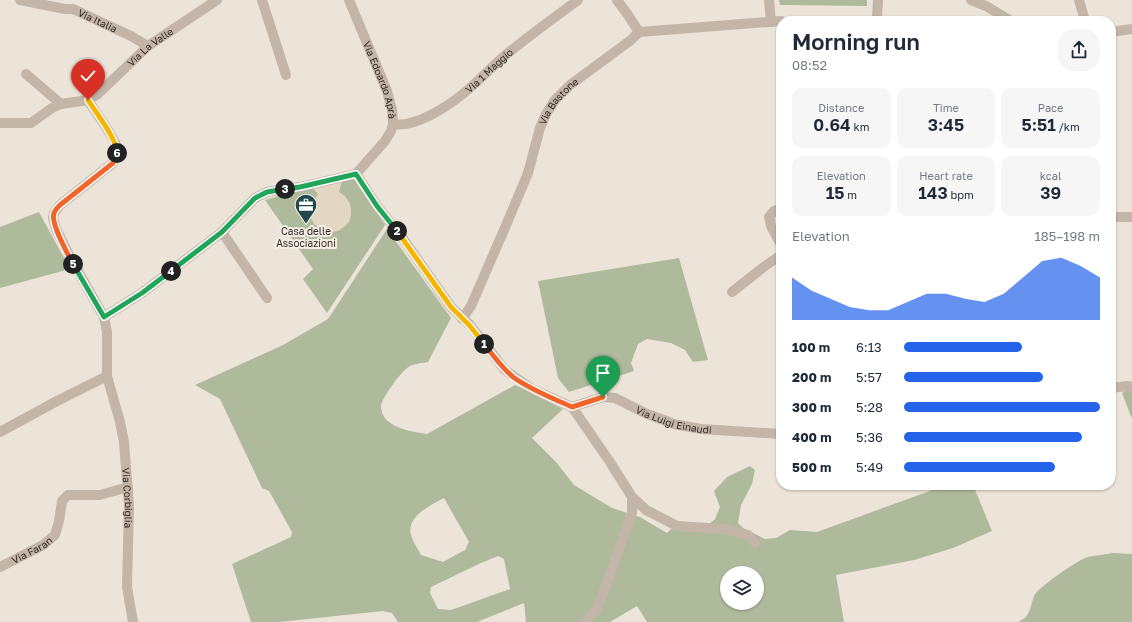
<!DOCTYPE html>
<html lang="en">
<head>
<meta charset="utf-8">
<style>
	body { margin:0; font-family:"Golos Text",sans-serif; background:#f6f6f7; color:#1f2937; height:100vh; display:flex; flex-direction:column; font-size:15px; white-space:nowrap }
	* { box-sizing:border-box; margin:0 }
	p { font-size:13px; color:#747a83 }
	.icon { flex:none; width:22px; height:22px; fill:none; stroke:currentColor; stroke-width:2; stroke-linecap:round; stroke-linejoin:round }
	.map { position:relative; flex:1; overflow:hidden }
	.side { position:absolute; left:776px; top:16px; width:340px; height:474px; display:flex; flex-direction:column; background:#fff; border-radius:16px; box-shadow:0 1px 3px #0004 }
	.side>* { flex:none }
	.controls { position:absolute; left:720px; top:566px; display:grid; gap:8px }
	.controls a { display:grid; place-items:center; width:44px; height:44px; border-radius:50%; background:#fff; box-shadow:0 1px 3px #0004; font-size:20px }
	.pin { position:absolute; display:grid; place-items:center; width:34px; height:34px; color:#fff; margin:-41px -17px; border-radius:50% 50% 50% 0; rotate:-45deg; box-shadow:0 0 4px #0007 }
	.pin .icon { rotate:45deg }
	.km { position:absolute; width:20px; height:20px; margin:-10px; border-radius:50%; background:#222; color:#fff; font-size:11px; line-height:20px; text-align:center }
	.round { display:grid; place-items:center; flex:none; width:42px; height:42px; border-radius:16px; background:#f6f6f7 }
	.head { display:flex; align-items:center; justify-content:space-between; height:68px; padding:0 16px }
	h1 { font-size:22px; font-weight:600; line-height:30px }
	.metrics { display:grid; grid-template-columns:repeat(3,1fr); gap:6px; height:68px; padding:4px 16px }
	.metrics div { display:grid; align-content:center; border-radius:10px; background:#f6f6f7; text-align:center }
	.metrics b { font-size:17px; font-weight:600 }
	.metrics small { font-size:11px; font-weight:400 }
	.metrics p { font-size:11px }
	.chart { height:112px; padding:8px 16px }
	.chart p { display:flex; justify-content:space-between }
	.chart svg { width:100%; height:72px; margin-top:4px; fill:#2563eb; opacity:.7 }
	ul { padding:0 16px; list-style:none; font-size:13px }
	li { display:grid; grid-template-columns:64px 48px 1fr; align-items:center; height:30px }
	li i { height:10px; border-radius:5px; background:#2563eb }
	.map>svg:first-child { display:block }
	.green { fill:#aeba9b; fill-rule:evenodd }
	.plaza { fill:#e3d6c2 }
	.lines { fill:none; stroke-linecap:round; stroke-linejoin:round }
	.minor { stroke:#c3b5a7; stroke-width:10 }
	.split-1-casing { stroke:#fff; stroke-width:8 }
	.split-2-casing { stroke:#fff; stroke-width:8 }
	.split-3-casing { stroke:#fff; stroke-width:8 }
	.split-4-casing { stroke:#fff; stroke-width:8 }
	.split-5-casing { stroke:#fff; stroke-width:8 }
	.split-6-casing { stroke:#fff; stroke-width:8 }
	.split-7-casing { stroke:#fff; stroke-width:8 }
	.split-1 { stroke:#f0652b; stroke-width:5 }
	.split-2 { stroke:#f5b400; stroke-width:5 }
	.split-3 { stroke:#22a559; stroke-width:5 }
	.split-4 { stroke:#22a559; stroke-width:5 }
	.split-5 { stroke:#22a559; stroke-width:5 }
	.split-6 { stroke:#f0652b; stroke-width:5 }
	.split-7 { stroke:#f5b400; stroke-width:5 }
	.labels { text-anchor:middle; stroke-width:4; stroke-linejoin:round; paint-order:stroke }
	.street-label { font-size:10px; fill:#312a26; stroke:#f6eee4 }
	.poi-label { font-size:10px; fill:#312a26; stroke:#f6eee4 }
</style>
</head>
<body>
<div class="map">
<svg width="1132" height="622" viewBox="0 0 1132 622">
	<rect width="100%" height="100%" fill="#ede4d9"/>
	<g class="green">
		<path d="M 779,0 L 867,0 L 867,6 L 780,5 Z"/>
		<path d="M 352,175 L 385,225 L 327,313 L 303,279 L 313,269 L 265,200 Z"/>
		<path d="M 39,212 L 70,269 L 0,288 L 0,227 Z"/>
		<path d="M 387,229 L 451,318 L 428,362 C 421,363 412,364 407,368 C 400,373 382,398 381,406 C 381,412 384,419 389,422 C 399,430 415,432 427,434 L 515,385 L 563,409 L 532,438 L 556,462 L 574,485 L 612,508 L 640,517 L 667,533 L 671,529 L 700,532 L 715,519 L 720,507 L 714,491 L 727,477 L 750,466 L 755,470 L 752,484 L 741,505 L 738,523 L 743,528 L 765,539 L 776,538 L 790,530 L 817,532 L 938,488 L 942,485 L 973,485 L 992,531 L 953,548 L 914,560 L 836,575 L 844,622 L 647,622 L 637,606 L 610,622 L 526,622 L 524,603 L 477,622 L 398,622 L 392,613 L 383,611 L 279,622 L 251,622 L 232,564 L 291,537 L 292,532 L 269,491 L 262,488 L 220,399 L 195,385 L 283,345 L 328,319 ZM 444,498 L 469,542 L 465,550 L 443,562 L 421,555 C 418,549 413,542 411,535 C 406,516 431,505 444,498 ZM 498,556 L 504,559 L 510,589 L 451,610 L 438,609 L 430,593 L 431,587 L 481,563 ZM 727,573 L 757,573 L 757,603 L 727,603 Z"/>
		<path d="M 679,258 L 708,360 L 693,362 L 685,350 L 671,343 L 647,339 L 638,344 L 631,363 L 634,371 L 569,392 L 558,378 L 538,281 Z"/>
		<path d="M 1132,385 L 1132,419 L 1122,393 Z"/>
		<path d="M 1112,553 L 1132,554 L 1132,622 L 1018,622 C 1034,616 1029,600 1037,592 C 1044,584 1075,562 1085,558 C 1093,555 1104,555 1112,553 Z"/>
	</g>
	<path class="plaza" d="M 343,177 L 339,192 L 345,196 L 349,202 L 351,208 L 351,215 L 349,222 L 344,227 L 338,231 L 332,232 L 325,231 L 319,228 L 314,224 L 311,218 L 310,211 L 312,205 L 318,194 L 310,185 Z"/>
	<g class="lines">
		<g class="minor">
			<path id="s1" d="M 20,0 L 65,9 L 73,9 L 131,36 L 148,46"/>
			<path d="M 262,0 L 286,75"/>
			<path id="s2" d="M 349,0 L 387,91 L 392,110 L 393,124 L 391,131 L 385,141 L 356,174"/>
			<path d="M 617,0 L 628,15 L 639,32"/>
			<path d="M 769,0 L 771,22"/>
			<path d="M 971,0 L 986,6 L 1011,21"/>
			<path d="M 1079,0 L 1085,21"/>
			<path d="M 874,21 L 877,17 L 878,0"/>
			<path d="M 1111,32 L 1132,29"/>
			<path d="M 26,74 L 61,104"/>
			<path id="s3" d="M 88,100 C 95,112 114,136 117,148 C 118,154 116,158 113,163 L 60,205 L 54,213 L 53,218 L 56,229 L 71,259 L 104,317 L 107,332 L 107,376 L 120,422 L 124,442 L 129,506 L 127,587 L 133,622"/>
			<path id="s4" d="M 0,123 L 31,123 L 52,108 L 61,104 L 88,100 L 98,94 L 148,46 L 217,0"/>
			<path id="s5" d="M 393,124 C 415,128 447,107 464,93 C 479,81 492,66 507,54 C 530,35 554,18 578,0"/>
			<path d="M 356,174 L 377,206 L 401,236 L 451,307 L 470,325 L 505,370 L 513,376 L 532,389 L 572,407 L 610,462 L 632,497 L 646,510 L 677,526 L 725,529 L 748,535 L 755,543"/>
			<path d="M 781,208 L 774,211 L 769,217 L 771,226 L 781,245"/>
			<path d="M 1111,217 L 1132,217"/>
			<path d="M 222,232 L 267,298"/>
			<path d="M 732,292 L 765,266 L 781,255"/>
			<path d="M 104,317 L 142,293 L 222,232 L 255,198 L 267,192 L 300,187 L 356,174"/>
			<path id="s6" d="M 462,319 L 471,306 L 507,223 L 528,173 L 540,128 L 546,114 L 555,100 L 570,85 L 631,40 L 639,32 L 781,21"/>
			<path d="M 1111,388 L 1128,386 L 1132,387"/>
			<path id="s7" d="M 572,407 L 603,397 L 615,398 L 645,413 L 674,424 L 701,429 L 781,434"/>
			<path d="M 0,432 L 57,401 L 107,376"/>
			<path id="s8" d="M 0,567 L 43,545 L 55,535 L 59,521 L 62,501 L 68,495 L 100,495 L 128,487"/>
			<path d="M 584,622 L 595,612 L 601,599 L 632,513 L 632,497"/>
		</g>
	</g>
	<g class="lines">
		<g class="split-1-casing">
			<path id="split-1" d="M 484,344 C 493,355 502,368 513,377 C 531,390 552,398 572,407 L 603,397"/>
		</g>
		<g class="split-2-casing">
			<path id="split-2" d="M 397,231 L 451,307 L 470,326 L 484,344"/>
		</g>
		<g class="split-3-casing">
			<path id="split-3" d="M 285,189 L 300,187 L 356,174 L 377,206 L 397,231"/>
		</g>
		<g class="split-4-casing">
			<path id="split-4" d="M 171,271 L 222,232 L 255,198 L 267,192 L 285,189"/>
		</g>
		<g class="split-5-casing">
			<path id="split-5" d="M 73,264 L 104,317 L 142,293 L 171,271"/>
		</g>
		<g class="split-6-casing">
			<path id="split-6" d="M 73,264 C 68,254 50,223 54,213 C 55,210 58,207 60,205 L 113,163 L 117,156 L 117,153"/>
		</g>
		<g class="split-7-casing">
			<path id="split-7" d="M 88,100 C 96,113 117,139 117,153"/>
		</g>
		<use href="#split-1" class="split-1"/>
		<use href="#split-2" class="split-2"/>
		<use href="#split-3" class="split-3"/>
		<use href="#split-4" class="split-4"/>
		<use href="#split-5" class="split-5"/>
		<use href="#split-6" class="split-6"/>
		<use href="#split-7" class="split-7"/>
	</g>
	<defs>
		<g id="office-pin" transform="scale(1.15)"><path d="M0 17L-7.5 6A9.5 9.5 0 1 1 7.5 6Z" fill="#21484d" stroke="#f6eee4"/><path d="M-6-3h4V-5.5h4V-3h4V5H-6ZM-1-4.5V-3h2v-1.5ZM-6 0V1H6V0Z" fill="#fff"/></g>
	</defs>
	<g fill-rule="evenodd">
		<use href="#office-pin" x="306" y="205"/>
	</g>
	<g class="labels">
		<g class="street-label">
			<text dy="4" stroke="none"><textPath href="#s1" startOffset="81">Via Italia</textPath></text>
			<text dy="4" stroke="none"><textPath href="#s4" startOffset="176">Via La Valle</textPath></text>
			<text dy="4" stroke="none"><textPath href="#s5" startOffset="113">Via 1 Maggio</textPath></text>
			<text dy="4" stroke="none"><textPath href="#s2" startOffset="86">Via Edoardo Aprà</textPath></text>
			<text dy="4" stroke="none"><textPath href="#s6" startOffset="240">Via Bastone</textPath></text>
			<text dy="4" stroke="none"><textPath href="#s7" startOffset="108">Via Luigi Einaudi</textPath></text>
			<text dy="4" stroke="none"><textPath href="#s3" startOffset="450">Via Corbiglia</textPath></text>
			<text dy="4" stroke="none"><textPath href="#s8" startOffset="36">Via Faran</textPath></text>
		</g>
		<g class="poi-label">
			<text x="306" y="235">Casa delle<tspan x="306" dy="12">Associazioni</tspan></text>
		</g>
	</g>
</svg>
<div class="controls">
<a><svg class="icon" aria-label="layers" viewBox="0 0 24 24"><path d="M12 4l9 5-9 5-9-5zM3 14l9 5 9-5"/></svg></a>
</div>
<div class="pin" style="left:603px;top:397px;background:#1e9e55"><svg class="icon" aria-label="arrive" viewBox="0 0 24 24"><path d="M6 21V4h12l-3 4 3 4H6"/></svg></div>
<div class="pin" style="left:88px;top:100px;background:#d93025"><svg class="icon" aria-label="check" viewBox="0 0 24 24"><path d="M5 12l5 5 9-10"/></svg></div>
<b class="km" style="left:484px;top:344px">1</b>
<b class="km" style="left:397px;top:231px">2</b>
<b class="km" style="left:285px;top:189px">3</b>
<b class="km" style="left:171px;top:271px">4</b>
<b class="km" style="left:73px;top:264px">5</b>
<b class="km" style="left:117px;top:153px">6</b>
<section class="side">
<div class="head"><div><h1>Morning run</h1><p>08:52</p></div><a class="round"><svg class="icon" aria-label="share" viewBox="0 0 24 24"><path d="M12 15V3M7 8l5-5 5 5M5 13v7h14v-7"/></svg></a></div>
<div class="metrics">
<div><p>Distance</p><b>0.64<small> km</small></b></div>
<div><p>Time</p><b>3:45</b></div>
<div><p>Pace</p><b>5:51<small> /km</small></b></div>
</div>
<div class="metrics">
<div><p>Elevation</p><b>15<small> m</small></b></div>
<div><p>Heart rate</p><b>143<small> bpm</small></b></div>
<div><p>kcal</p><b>39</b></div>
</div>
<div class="chart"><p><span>Elevation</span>185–198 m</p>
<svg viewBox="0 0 160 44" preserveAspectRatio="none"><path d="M0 44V18L10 26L20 31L30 36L40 38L50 38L60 33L70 28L80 28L90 31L100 33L110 28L120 18L130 8L140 6L150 11L160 18V44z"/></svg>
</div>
<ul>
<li><b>100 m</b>6:13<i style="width:60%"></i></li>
<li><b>200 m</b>5:57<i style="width:71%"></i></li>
<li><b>300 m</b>5:28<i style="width:100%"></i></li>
<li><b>400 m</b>5:36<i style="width:91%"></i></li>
<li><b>500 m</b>5:49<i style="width:77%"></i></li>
</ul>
</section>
</div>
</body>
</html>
